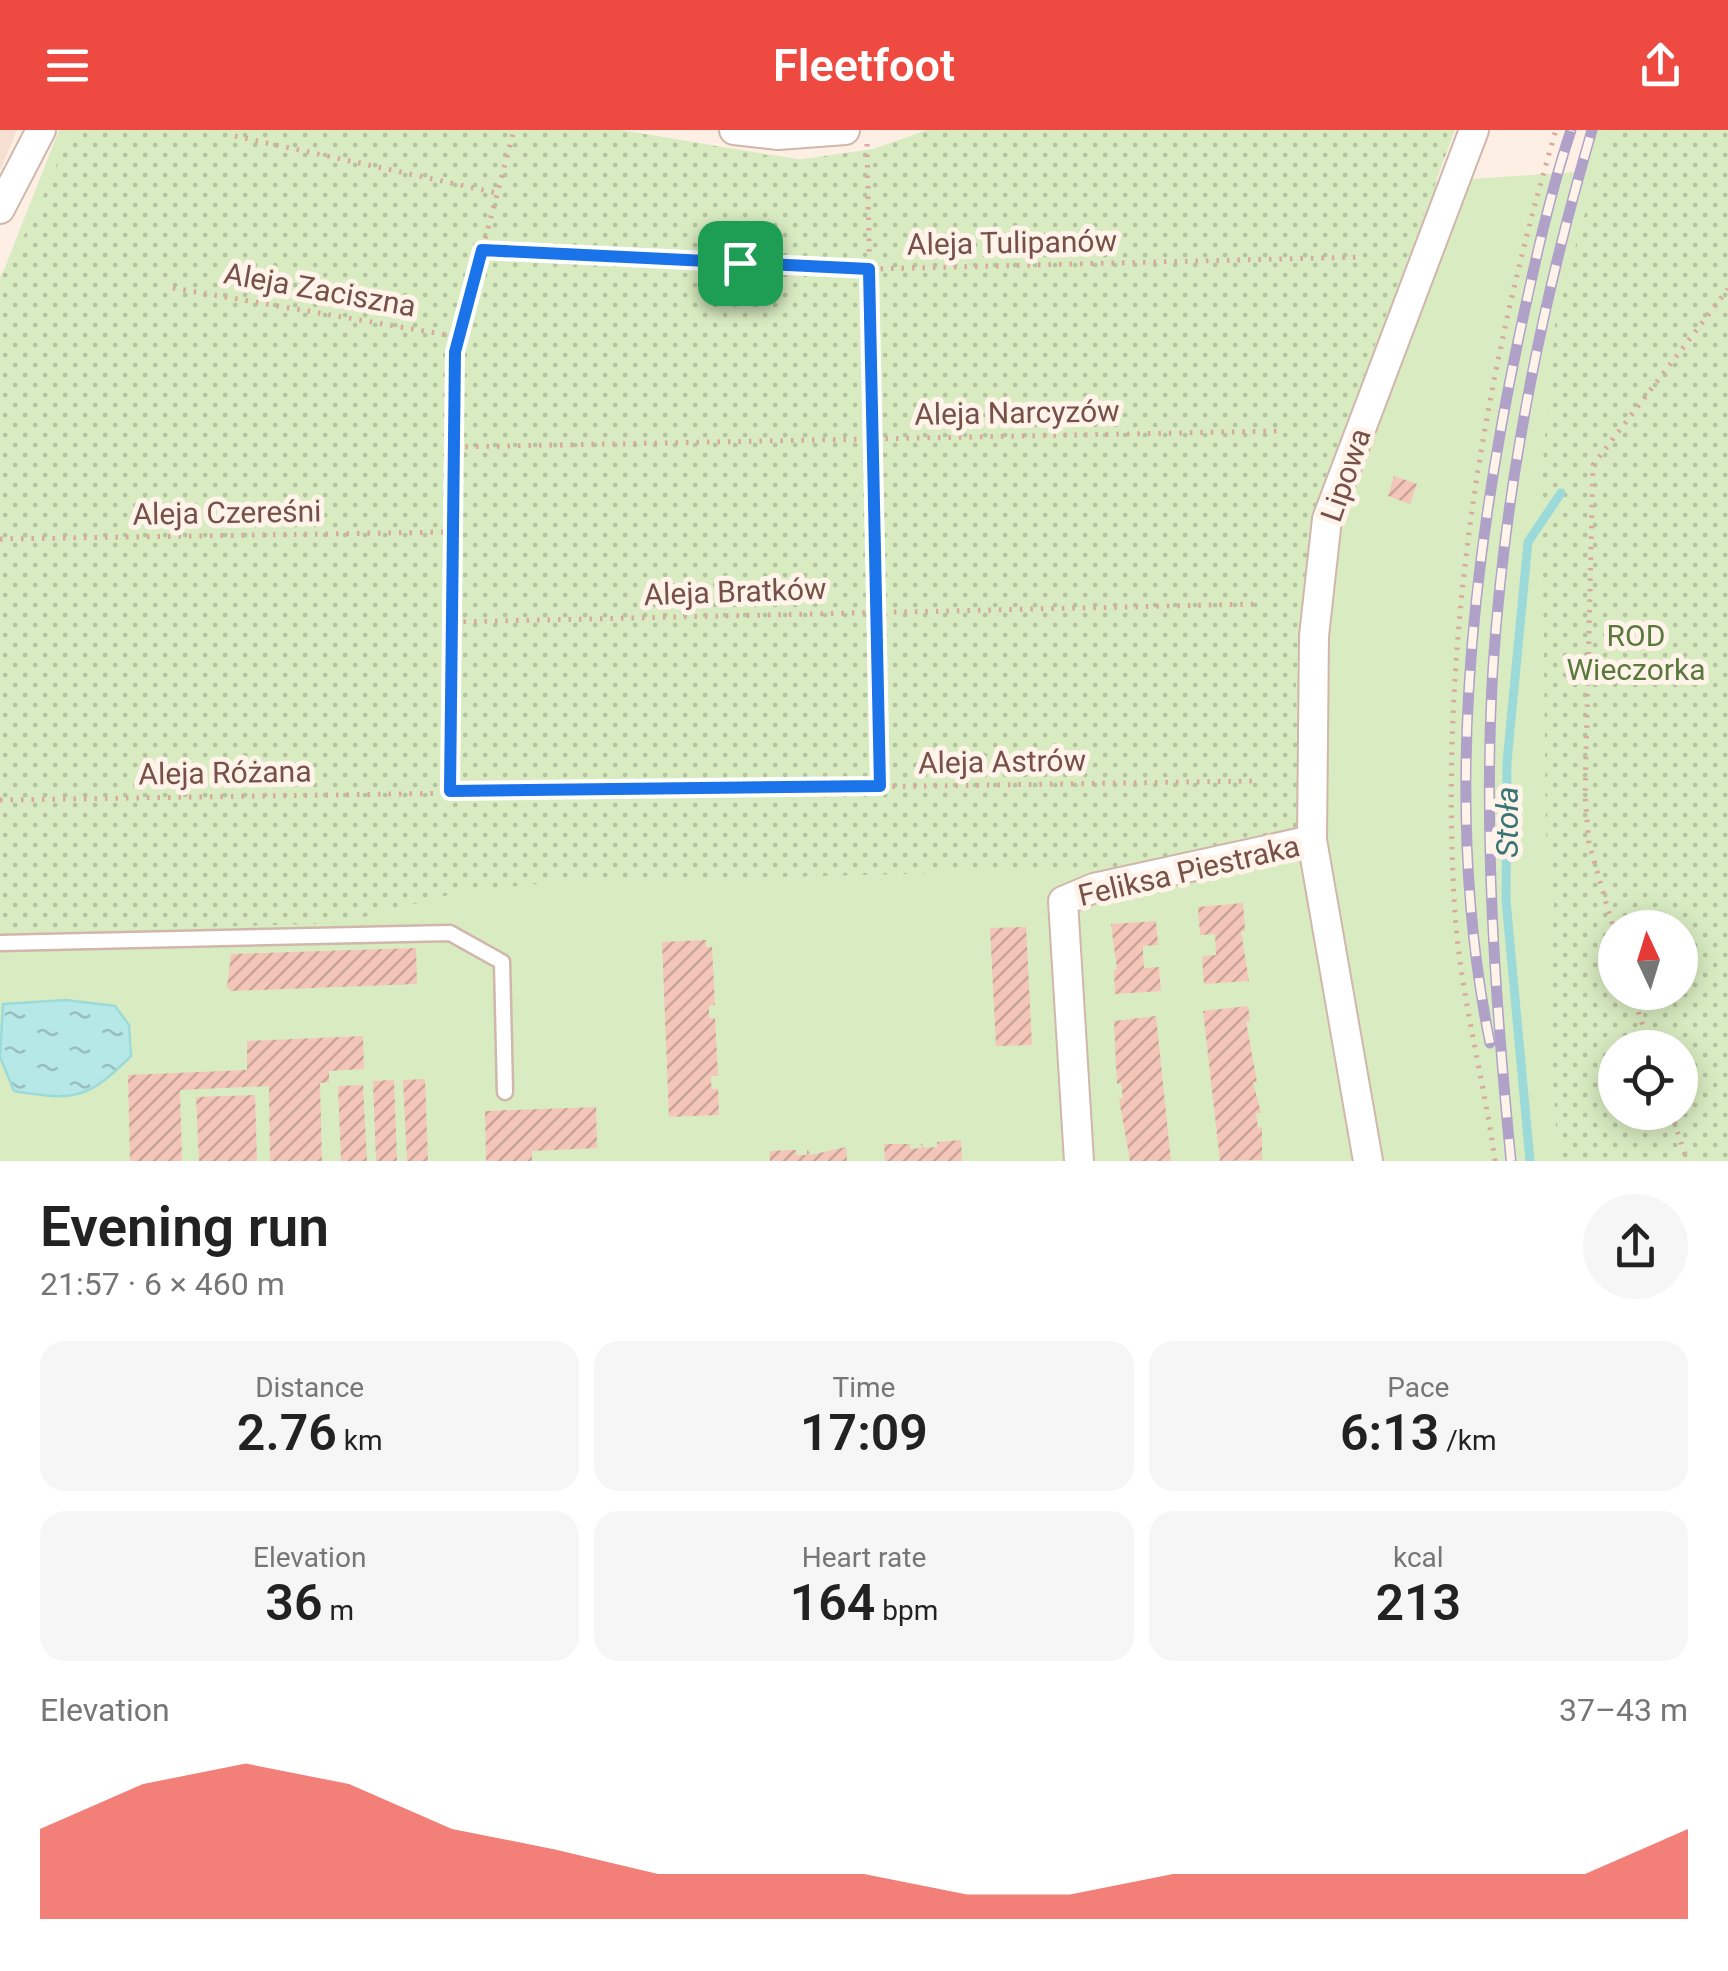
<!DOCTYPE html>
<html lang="en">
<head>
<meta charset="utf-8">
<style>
	body { margin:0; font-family:Roboto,sans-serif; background:#f6f6f6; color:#222; height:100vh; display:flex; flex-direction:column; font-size:38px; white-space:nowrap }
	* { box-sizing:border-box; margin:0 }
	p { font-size:32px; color:#767676 }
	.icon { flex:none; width:55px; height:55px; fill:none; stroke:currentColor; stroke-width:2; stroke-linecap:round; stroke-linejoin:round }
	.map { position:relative; height:1031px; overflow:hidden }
	.sheet { display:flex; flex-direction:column; background:#fff; flex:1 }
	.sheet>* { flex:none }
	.needle { width:65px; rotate:356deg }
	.controls { position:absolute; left:1598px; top:780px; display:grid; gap:20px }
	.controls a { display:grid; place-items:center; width:100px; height:100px; border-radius:50%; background:#fff; box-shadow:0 5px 25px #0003; font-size:50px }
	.pin { position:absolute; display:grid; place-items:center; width:85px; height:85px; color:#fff; margin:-42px; border-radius:20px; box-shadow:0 5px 15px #0006 }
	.round { display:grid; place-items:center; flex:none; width:105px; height:105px; border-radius:52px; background:#f6f6f6 }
	.overview { display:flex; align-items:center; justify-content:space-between; height:170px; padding:0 40px }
	h1 { font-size:55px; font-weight:600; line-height:75px }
	.stats { display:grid; grid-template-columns:repeat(3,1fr); gap:15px; height:170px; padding:10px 40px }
	.stats div { display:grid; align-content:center; border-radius:25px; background:#f6f6f6; text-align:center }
	.stats b { font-size:50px; font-weight:600 }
	.stats small { font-size:28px; font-weight:400 }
	.stats p { font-size:28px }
	.chart { height:280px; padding:20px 40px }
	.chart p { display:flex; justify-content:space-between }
	.chart svg { width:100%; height:180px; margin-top:10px; fill:#ee4a41; opacity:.7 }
	header { display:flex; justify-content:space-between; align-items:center; height:130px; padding:0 40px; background:#ee4a41; color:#fff; font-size:45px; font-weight:600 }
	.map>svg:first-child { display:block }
	.residential { fill:#f5dfd1 }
	.park { fill:#d9ecc1; fill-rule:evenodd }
	.garden { fill:url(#garden-dots); fill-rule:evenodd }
	.water { fill:url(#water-ripples); stroke:#9cdad9; stroke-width:2.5 }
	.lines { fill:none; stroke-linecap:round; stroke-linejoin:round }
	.stream { stroke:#9cdad9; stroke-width:9 }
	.building { fill:url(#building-hatch) }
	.service-casing { stroke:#d1b6ab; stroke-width:19 }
	.minor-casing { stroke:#d1b6ab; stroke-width:32 }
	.path { stroke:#d9a99c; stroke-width:5; stroke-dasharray:2.5 8; stroke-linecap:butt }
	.service { stroke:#fff; stroke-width:14 }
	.minor { stroke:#fff; stroke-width:28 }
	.rail-casing { stroke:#afa1c8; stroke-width:11 }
	.rail { stroke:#fff3ea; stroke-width:8; stroke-dasharray:22; stroke-linecap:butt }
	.route-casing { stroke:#fff; stroke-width:20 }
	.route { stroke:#1a73e8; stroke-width:12 }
	.labels { text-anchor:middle; stroke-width:10; stroke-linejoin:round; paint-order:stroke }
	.street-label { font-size:30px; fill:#775047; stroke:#fff3ea }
	.park-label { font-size:30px; fill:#58783c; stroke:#fff3ea }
	.water-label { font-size:32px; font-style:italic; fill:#387676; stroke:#fff3ea }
</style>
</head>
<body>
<header><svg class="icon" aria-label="menu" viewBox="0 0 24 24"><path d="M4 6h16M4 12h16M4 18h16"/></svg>Fleetfoot<svg class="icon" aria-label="share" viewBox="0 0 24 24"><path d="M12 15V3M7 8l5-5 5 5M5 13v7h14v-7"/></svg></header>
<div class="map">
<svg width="1728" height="1031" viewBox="0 0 1728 1031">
	<defs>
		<pattern id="garden-dots" width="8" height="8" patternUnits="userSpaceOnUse" patternTransform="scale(2.5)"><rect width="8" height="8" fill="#d9ecc1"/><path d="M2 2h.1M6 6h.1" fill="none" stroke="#b5c29f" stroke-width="1.8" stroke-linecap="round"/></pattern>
		<pattern id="water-ripples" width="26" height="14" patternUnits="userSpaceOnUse" patternTransform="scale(2.5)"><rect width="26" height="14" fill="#b6e8e7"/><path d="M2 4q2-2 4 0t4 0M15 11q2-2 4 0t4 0" fill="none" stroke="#99bebd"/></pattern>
		<pattern id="building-hatch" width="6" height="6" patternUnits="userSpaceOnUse" patternTransform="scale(2.5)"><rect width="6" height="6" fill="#f4c6b9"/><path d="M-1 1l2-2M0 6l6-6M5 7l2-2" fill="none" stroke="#caa398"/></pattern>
	</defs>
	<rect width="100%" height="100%" fill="#fdefe3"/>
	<path class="residential" d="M 0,0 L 17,0 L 0,41 Z"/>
	<path class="park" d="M 59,0 L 620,0 L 815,32 L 1427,52 L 1576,42 L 1591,0 L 1728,0 L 1728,1031 L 0,1031 L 0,150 ZM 1615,798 L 1680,798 L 1680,862 L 1615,862 ZM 1615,918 L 1680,918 L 1680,982 L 1615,982 Z"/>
	<g class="garden">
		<path d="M 71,0 L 621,0 L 796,30 L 873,19 L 927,0 L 1455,0 L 1320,362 L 1305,444 L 1296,553 L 1299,697 L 1140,738 L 545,753 L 460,762 L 341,793 L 0,803 L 0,147 L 34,88 Z"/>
		<path d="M 1609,0 L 1728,0 L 1728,1031 L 1558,1031 L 1548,866 L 1554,774 L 1546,703 L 1542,342 L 1556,184 ZM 1615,798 L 1680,798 L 1680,862 L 1615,862 ZM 1615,918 L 1680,918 L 1680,982 L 1615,982 Z"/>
	</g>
	<path class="water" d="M 66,870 L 115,876 L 129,895 L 131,926 C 87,970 74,971 14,961 L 0,927 L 3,874 Z"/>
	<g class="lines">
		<path class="stream" d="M 1530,1031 L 1506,770 L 1507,632 L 1528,412 L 1561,363"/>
	</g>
	<g class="building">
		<path d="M 1394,346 L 1417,354 L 1410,374 L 1388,366 Z"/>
		<path d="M 1243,773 L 1245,801 L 1241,801 L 1249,851 L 1204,854 L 1202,826 L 1216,825 L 1215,804 L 1200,805 L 1198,777 Z"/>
		<path d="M 1156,791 L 1158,815 L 1143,816 L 1143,827 L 1144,838 L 1159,837 L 1161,861 L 1115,864 L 1114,840 L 1117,839 L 1111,794 Z"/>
		<path d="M 1026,797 L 1032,915 L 996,916 L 990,798 Z"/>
		<path d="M 706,810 L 706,817 L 712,817 L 715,875 L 709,876 L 709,888 L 715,888 L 718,946 L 711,946 L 711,952 L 712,959 L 718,959 L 719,985 L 669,987 L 662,812 Z"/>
		<path d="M 416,818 L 417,854 L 231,861 L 227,857 L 231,824 Z"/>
		<path d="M 1248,876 L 1250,891 L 1246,891 L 1257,952 L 1253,952 L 1261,983 L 1256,983 L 1258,998 L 1262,997 L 1262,1030 L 1220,1031 L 1203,881 Z"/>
		<path d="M 1156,886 L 1171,1031 L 1130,1031 L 1119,969 L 1123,968 L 1121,953 L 1117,954 L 1114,891 Z"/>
		<path d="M 363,906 L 364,939 L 329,941 L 329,952 L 320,953 L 322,1031 L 270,1031 L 269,956 L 180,960 L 182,1031 L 130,1031 L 128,945 L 247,940 L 247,911 Z"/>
		<path d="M 425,949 L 428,1031 L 407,1031 L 403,950 Z"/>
		<path d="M 394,950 L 397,1031 L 376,1031 L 373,951 Z"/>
		<path d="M 363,955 L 367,1031 L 341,1031 L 338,956 Z"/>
		<path d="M 255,965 L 257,1031 L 199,1031 L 196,967 Z"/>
		<path d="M 596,977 L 597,1018 L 532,1021 L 532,1031 L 486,1031 L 485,981 Z"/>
		<path d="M 961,1010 L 962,1031 L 885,1031 L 884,1014 L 910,1014 L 910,1019 L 921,1018 L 921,1013 L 925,1018 L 937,1017 L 937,1012 Z"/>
		<path d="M 846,1017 L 847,1031 L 770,1031 L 770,1021 L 796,1020 L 796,1025 L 807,1025 L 807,1019 L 811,1025 Z"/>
	</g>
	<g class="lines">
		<g class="service-casing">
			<path id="service" d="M 0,813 L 450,803 L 502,832 L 505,962"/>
		</g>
		<g class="minor-casing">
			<g id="minor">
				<path d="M 734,0 L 778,5 L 845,0"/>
				<path d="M 0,79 L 41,0"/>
				<path d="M 1079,1031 L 1063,771 L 1094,758 L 1312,710"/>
				<path d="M 1368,1031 L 1312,710 L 1314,506 L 1327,389 L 1474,0"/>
			</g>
		</g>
		<g class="path">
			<path d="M 235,6 L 497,63"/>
			<path d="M 867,14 L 880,656"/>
			<path d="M 482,120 L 869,139 L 1363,127"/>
			<path d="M 173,158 L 459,207"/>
			<path d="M 455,317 L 1280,301"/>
			<path d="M 0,409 L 454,402"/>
			<path d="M 453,492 L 1258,474"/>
			<path d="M 450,661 L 455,223 L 514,0"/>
			<path d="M 0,670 L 1255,651"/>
			<path d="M 1615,804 L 1589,713 L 1585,666 L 1593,335 L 1728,159"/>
			<path d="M 1632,862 L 1650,918"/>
			<path d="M 1671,982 L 1687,1031"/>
			<path d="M 1495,1031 C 1484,949 1461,868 1455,784 C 1438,520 1481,253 1556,0"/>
		</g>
		<use href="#service" class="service"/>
		<use href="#minor" class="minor"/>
		<g class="rail-casing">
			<g id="rail">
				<path d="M 1490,913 C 1443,682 1471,434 1519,206 C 1534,137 1549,66 1571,0"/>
				<path d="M 1511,1031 C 1495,868 1483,701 1493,537 C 1505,355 1541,175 1592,0"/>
			</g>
		</g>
		<use href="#rail" class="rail"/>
	</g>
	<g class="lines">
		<g class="route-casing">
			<path id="route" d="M 482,120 L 869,139 L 880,656 L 450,661 L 455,222 Z"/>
		</g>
		<use href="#route" class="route"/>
	</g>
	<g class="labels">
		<g class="street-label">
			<text transform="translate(1012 113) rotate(-1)" y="10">Aleja Tulipanów</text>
			<text transform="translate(320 160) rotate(10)" y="10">Aleja Zaciszna</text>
			<text transform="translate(1017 283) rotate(-1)" y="10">Aleja Narcyzów</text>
			<text transform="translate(1346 345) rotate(-71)" y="10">Lipowa</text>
			<text transform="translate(227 383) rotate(-1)" y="10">Aleja Czereśni</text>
			<text transform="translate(735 462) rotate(-2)" y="10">Aleja Bratków</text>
			<text transform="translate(1002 632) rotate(-1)" y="10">Aleja Astrów</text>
			<text transform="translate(225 643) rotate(-1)" y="10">Aleja Różana</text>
			<text transform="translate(1189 741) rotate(-13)" y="10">Feliksa Piestraka</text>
		</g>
		<g class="park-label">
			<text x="1636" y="516">ROD<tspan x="1636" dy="34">Wieczorka</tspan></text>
		</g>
		<g class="water-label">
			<text transform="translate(1507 692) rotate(-90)" y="11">Stoła</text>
		</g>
	</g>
</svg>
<div class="controls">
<a><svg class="needle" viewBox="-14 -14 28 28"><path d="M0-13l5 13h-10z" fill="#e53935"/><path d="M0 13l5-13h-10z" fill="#767676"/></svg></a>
<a><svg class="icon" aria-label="locate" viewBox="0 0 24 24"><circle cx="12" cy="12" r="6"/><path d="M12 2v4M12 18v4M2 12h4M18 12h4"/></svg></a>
</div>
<div class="pin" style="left:740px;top:133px;background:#1e9e55"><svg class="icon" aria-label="arrive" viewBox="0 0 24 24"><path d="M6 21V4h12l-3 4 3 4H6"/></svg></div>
</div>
<section class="sheet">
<div class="overview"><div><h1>Evening run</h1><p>21:57 · 6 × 460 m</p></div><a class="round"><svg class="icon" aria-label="share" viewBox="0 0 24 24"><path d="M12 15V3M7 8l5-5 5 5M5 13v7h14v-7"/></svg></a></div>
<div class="stats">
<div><p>Distance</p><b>2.76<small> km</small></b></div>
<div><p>Time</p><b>17:09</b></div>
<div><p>Pace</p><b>6:13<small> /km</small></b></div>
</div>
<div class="stats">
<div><p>Elevation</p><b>36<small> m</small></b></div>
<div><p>Heart rate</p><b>164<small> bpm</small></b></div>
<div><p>kcal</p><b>213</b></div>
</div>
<div class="chart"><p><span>Elevation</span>37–43 m</p>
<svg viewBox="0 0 160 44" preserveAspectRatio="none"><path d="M0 44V22L10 11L20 6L30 11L40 22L50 27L60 33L70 33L80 33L90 38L100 38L110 33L120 33L130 33L140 33L150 33L160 22V44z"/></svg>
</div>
</section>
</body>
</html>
